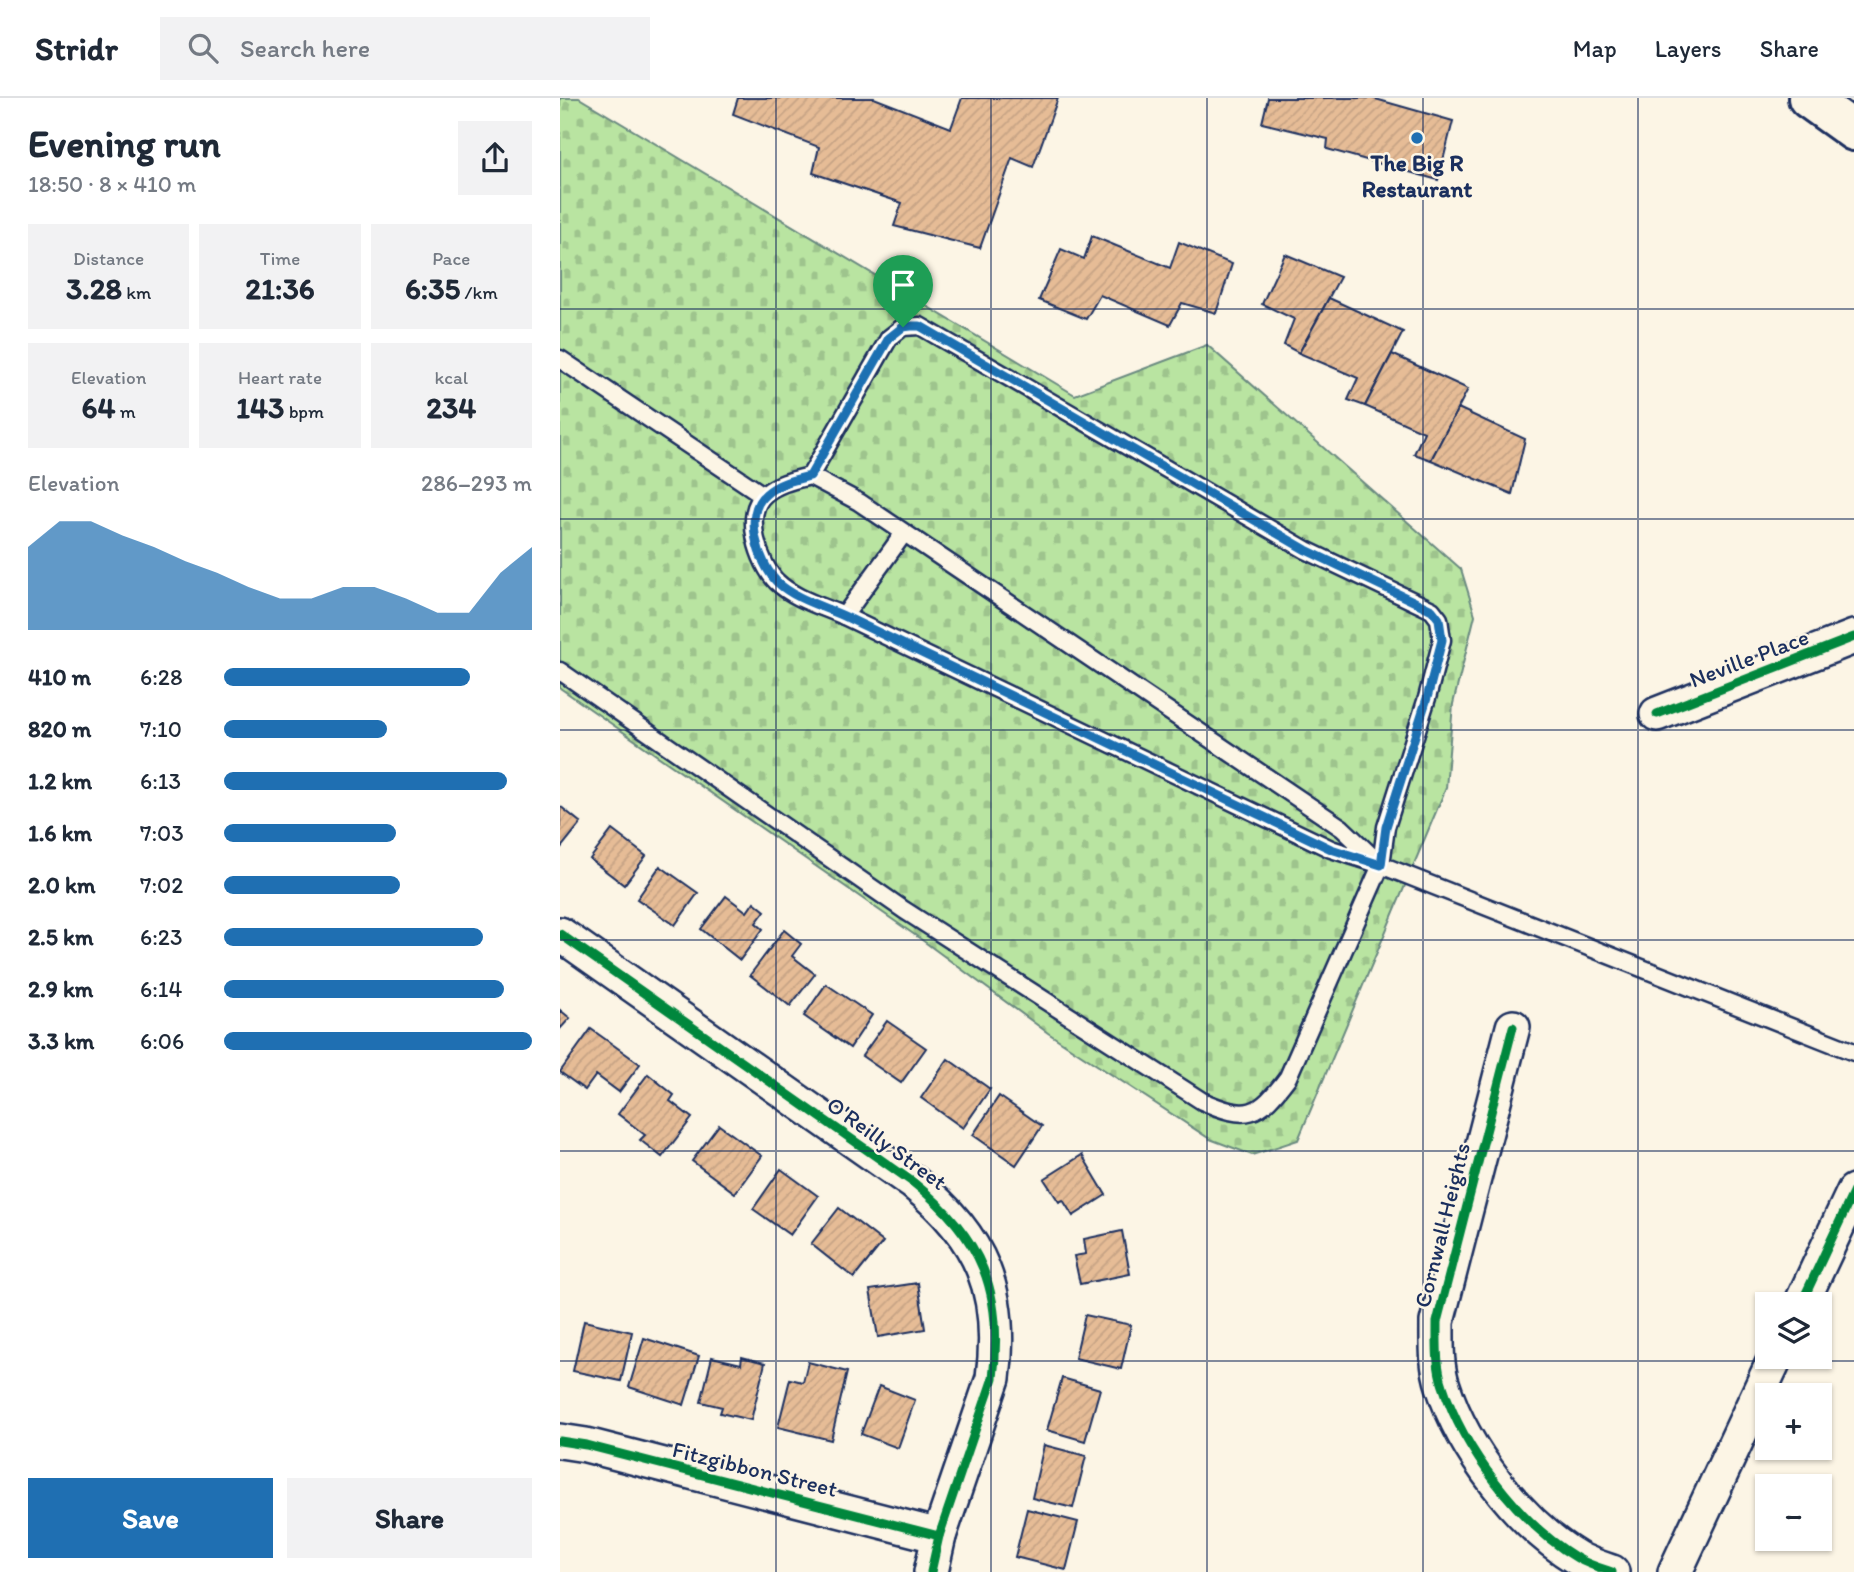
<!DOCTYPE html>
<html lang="en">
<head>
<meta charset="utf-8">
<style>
	body { margin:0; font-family:Itim,sans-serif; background:#f2f2f3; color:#1f2937; height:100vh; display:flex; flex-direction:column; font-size:26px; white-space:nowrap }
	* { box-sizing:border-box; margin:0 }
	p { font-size:23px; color:#747a83 }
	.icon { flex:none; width:38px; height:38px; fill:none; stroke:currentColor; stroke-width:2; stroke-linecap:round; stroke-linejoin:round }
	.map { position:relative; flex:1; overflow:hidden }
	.details { display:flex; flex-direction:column; background:#fff; width:560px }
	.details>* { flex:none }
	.buttons { position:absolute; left:1195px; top:1194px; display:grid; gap:14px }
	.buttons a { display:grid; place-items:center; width:77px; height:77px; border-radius:0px; background:#fff; box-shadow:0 2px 5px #0004; font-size:35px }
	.pin { position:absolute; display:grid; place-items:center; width:60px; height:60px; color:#fff; margin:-72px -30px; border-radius:50% 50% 50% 0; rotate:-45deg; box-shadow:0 0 7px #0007 }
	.pin .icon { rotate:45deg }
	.round { display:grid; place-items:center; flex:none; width:74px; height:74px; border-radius:0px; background:#f2f2f3 }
	.overview { display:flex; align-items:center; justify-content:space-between; height:119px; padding:0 28px }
	h1 { font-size:38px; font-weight:700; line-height:52px }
	.stats { display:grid; grid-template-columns:repeat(3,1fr); gap:10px; height:119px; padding:7px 28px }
	.stats div { display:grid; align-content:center; border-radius:0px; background:#f2f2f3; text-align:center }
	.stats b { font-size:30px; font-weight:700 }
	.stats small { font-size:19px; font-weight:400 }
	.stats p { font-size:19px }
	.chart { height:196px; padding:14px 28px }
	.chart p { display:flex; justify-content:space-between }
	.chart svg { width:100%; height:126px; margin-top:7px; fill:#1f6fb2; opacity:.7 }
	.primary-button { display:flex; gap:14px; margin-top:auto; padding:14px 28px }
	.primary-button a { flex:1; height:80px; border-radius:0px; background:#1f6fb2; color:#fff; font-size:28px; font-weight:700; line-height:80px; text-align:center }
	.primary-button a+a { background:#f2f2f3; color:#1f2937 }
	ul { padding:0 28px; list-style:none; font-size:23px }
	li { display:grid; grid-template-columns:112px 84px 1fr; align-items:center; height:52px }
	li i { height:18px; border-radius:9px; background:#1f6fb2 }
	header { display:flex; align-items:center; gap:42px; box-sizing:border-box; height:98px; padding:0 35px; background:#fff; border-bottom:2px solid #e0e1e3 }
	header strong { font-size:33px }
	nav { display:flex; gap:38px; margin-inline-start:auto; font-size:24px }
	.search { width:490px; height:63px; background:#f2f2f3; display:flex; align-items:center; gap:18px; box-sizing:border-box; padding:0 24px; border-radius:0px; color:#747a83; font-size:26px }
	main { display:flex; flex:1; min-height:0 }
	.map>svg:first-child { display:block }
	.cemetery { fill:url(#cemetery-stones); stroke:#6a8a80; stroke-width:2 }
	.building { fill:url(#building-hatch); stroke:#1b2f5e; stroke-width:2 }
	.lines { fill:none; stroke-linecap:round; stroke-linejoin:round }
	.service-casing { stroke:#1b2f5e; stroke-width:21 }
	.minor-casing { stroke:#1b2f5e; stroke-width:38 }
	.tertiary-casing { stroke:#1b2f5e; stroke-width:44 }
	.service { stroke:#fcf5e5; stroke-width:16 }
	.minor { stroke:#fcf5e5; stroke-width:33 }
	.tertiary { stroke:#fcf5e5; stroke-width:38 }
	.cycleway-casing { stroke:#fcf5e5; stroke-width:13 }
	.cycleway { stroke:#00873e; stroke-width:9 }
	.route-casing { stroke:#fff; stroke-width:14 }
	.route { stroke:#1f6fb2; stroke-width:9 }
	.grid { fill:none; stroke:#1b2f5e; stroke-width:2; stroke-opacity:0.55 }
	.poi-dot { fill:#1f6fb2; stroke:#fcf5e5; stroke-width:2.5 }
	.labels { text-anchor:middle; stroke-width:5; stroke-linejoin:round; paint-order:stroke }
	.poi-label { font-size:23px; font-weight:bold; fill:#1b2f5e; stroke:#fcf5e5 }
	.street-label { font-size:23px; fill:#1b2f5e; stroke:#fcf5e5 }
</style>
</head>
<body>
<header>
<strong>Stridr</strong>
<div class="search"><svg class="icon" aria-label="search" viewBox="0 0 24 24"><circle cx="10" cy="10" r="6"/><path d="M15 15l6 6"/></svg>Search here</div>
<nav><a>Map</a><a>Layers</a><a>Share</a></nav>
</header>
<main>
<section class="details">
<div class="overview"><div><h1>Evening run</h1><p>18:50 · 8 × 410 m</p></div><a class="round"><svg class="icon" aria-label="share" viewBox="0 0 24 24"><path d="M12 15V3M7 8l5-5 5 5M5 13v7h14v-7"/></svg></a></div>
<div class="stats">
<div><p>Distance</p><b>3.28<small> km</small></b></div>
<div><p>Time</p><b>21:36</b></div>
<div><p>Pace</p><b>6:35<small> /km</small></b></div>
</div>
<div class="stats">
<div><p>Elevation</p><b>64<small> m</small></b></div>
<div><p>Heart rate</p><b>143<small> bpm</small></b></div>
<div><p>kcal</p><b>234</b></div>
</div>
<div class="chart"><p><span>Elevation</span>286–293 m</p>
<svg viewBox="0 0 160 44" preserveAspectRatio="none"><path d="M0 44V15L10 6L20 6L30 11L40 15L50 20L60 24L70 29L80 33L90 33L100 29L110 29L120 33L130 38L140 38L150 24L160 15V44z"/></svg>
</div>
<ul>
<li><b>410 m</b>6:28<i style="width:80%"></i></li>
<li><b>820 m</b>7:10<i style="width:53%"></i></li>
<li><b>1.2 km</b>6:13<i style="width:92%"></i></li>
<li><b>1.6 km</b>7:03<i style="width:56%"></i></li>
<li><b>2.0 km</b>7:02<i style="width:57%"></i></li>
<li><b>2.5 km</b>6:23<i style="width:84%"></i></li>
<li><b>2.9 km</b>6:14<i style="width:91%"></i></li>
<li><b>3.3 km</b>6:06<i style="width:100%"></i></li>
</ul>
<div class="primary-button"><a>Save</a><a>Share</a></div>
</section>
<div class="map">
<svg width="1294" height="1474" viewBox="0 0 1294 1474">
	<defs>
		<pattern id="cemetery-stones" width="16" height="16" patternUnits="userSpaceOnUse" patternTransform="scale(1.75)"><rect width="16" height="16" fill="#b9e4a1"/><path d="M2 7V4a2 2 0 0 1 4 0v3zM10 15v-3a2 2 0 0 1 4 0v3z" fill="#9ec48d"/></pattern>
		<pattern id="building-hatch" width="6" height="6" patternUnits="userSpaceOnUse" patternTransform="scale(1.75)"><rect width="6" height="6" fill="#e6bc96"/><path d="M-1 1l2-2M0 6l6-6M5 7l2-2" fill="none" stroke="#c5a284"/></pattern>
	</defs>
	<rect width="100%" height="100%" fill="#fcf5e5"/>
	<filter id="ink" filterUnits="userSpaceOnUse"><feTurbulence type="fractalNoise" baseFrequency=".0143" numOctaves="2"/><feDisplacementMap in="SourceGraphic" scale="14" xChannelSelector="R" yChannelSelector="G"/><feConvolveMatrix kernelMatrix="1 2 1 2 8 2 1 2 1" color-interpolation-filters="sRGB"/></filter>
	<g filter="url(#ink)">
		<path class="cemetery" d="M 0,0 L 19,0 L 515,297 L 647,247 L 901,471 L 915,517 L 893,606 L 886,690 L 738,1042 L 692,1057 L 650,1041 L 488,935 L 362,842 L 0,590 Z"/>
		<g class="building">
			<path d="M 178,0 L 314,0 L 391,30 L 402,0 L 498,0 L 473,69 L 452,60 L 420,150 L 334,128 L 342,105 L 253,75 L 259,49 L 173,16 Z"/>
			<path d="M 708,0 L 812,0 L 893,23 L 878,82 L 767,51 L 768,41 L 702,25 Z"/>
			<path d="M 532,138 L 610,170 L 619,144 L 672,166 L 656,215 L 622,205 L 610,227 L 540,197 L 526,221 L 479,202 L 501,151 L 524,161 Z"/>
			<path d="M 725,156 L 780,179 L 739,255 L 724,247 L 734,221 L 702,206 Z"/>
			<path d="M 769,200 L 843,234 L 805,308 L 788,302 L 798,280 L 739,255 Z"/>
			<path d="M 832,256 L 908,291 L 871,362 L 854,356 L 864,334 L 805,308 Z"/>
			<path d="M 898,310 L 965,341 L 952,396 L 871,362 Z"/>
			<path d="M 0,708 L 21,725 L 0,751 Z"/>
			<path d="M 52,732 L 86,758 L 64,787 L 30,761 Z"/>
			<path d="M 100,768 L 138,795 L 115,827 L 77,801 Z"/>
			<path d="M 166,798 L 187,814 L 194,804 L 205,813 L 196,825 L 203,831 L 180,862 L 141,831 Z"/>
			<path d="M 224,832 L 241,846 L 232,858 L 255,876 L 230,908 L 190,877 Z"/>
			<path d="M 266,886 L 312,917 L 290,950 L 244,918 Z"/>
			<path d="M 0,912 L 10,920 L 0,931 Z"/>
			<path d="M 327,923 L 366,950 L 341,985 L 302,958 Z"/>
			<path d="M 31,931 L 80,966 L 59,994 L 36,977 L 25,992 L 0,974 Z"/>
			<path d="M 388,961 L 430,991 L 403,1030 L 361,1000 Z"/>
			<path d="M 88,976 L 114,997 L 110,1003 L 132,1020 L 102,1059 L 80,1042 L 85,1037 L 58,1016 Z"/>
			<path d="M 439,998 L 482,1028 L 456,1067 L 413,1037 Z"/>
			<path d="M 159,1027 L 202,1058 L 175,1095 L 132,1063 Z"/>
			<path d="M 522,1057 L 546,1097 L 513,1118 L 503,1102 L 499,1104 L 484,1081 Z"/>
			<path d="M 221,1071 L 258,1098 L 230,1137 L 193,1111 Z"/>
			<path d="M 279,1110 L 323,1144 L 294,1180 L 251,1146 Z"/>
			<path d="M 562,1133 L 570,1176 L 520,1186 L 514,1158 L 526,1156 L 524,1141 Z"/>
			<path d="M 358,1185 L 365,1231 L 318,1239 L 310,1192 Z"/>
			<path d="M 525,1217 L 571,1227 L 561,1271 L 515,1260 Z"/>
			<path d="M 24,1223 L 72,1234 L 61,1283 L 13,1273 Z"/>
			<path d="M 84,1240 L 139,1258 L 124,1307 L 69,1289 Z"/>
			<path d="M 152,1259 L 181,1266 L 182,1259 L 205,1265 L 191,1322 L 160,1315 L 162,1309 L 141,1304 Z"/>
			<path d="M 248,1264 L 287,1274 L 271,1342 L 218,1329 L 230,1281 L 243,1284 Z"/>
			<path d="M 502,1280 L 540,1291 L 525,1343 L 487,1332 Z"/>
			<path d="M 319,1288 L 355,1302 L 338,1350 L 301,1336 Z"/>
			<path d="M 484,1347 L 526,1358 L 513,1410 L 472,1400 Z"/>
			<path d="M 467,1411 L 518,1424 L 506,1472 L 455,1459 Z"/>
		</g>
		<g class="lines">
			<g class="service-casing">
				<g id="service">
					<path d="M 0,261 L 203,397"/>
					<path d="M 284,518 L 344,435"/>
					<path d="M 0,573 L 344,812 L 642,1003 C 688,1023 698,1019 728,979 L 821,767 L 826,729 L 867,600 L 882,542 L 879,521 L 872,512 L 746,452 L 360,228 L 343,229 L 329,240 L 250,378"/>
					<path d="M 821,767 L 782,730 L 299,404 L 250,378 C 234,382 218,385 205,396 C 182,415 199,466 217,484 C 235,501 262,508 284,518 L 771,751 L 821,767 L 1294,954"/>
				</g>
			</g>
			<g class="minor-casing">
				<g id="minor">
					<path d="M 1097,616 L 1294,539"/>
					<path d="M 0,836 L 354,1085 C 422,1139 444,1195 433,1280 L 379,1438 L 371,1474"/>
					<path d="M 953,929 L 877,1224 C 877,1246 876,1268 883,1288 C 903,1351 960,1426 1017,1460 C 1027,1466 1040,1470 1052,1474"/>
					<path d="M 1241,1206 L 1294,1093"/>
					<path d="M 0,1343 L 26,1347 L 379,1438"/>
					<path d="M 1115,1474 L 1216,1258"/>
				</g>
			</g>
			<g class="tertiary-casing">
				<path id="tertiary" d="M 1248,0 L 1294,33"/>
			</g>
			<use href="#service" class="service"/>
			<use href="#minor" class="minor"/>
			<use href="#tertiary" class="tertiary"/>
			<g class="cycleway-casing">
				<g id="cycleway">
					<path d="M 1097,616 L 1294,539"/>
					<path d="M 0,836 L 354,1085 C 422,1139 444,1195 433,1280 L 379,1438 L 371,1474"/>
					<path d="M 953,929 L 877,1224 C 877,1246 876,1268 883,1288 C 903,1351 960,1426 1017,1460 C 1027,1466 1040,1470 1052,1474"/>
					<path d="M 1241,1206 L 1294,1093"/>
					<path d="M 0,1343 L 26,1347 L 379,1438"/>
				</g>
			</g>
			<use href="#cycleway" class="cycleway"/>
		</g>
	</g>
	<g class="lines" filter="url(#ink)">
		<g class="route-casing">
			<path id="route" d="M 351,228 L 360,228 L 746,452 L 872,512 L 879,521 L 882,542 L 867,600 L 826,729 L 821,767 L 771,751 L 284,518 C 262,508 235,501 217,484 C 199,466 182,415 206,396 C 218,385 234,382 250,378 L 329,240 L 343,229 Z"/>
		</g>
		<use href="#route" class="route"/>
	</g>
	<path class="grid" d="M 216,0 L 216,1474M 431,0 L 431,1474M 647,0 L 647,1474M 863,0 L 863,1474M 1078,0 L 1078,1474M 0,211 L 1294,211M 0,421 L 1294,421M 0,632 L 1294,632M 0,842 L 1294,842M 0,1053 L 1294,1053M 0,1263 L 1294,1263"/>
	<circle class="poi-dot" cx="857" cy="40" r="7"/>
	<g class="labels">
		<g class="poi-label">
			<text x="857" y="73">The Big R<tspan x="857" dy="26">Restaurant</tspan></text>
		</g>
		<g class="street-label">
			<text transform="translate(1189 560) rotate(-21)" y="8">Neville Place</text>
			<text transform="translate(327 1045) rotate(36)" y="8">O'Reilly Street</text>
			<text transform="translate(882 1127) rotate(-76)" y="8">Cornwall Heights</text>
			<text transform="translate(195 1371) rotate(14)" y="8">Fitzgibbon Street</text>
		</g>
	</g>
</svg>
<div class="buttons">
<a><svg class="icon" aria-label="layers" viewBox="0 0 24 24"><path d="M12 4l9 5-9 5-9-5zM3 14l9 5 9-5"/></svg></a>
<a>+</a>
<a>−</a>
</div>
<div class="pin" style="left:343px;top:229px;background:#1e9e55"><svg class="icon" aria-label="arrive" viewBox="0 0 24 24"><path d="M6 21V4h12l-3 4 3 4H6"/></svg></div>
</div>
</main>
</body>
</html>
